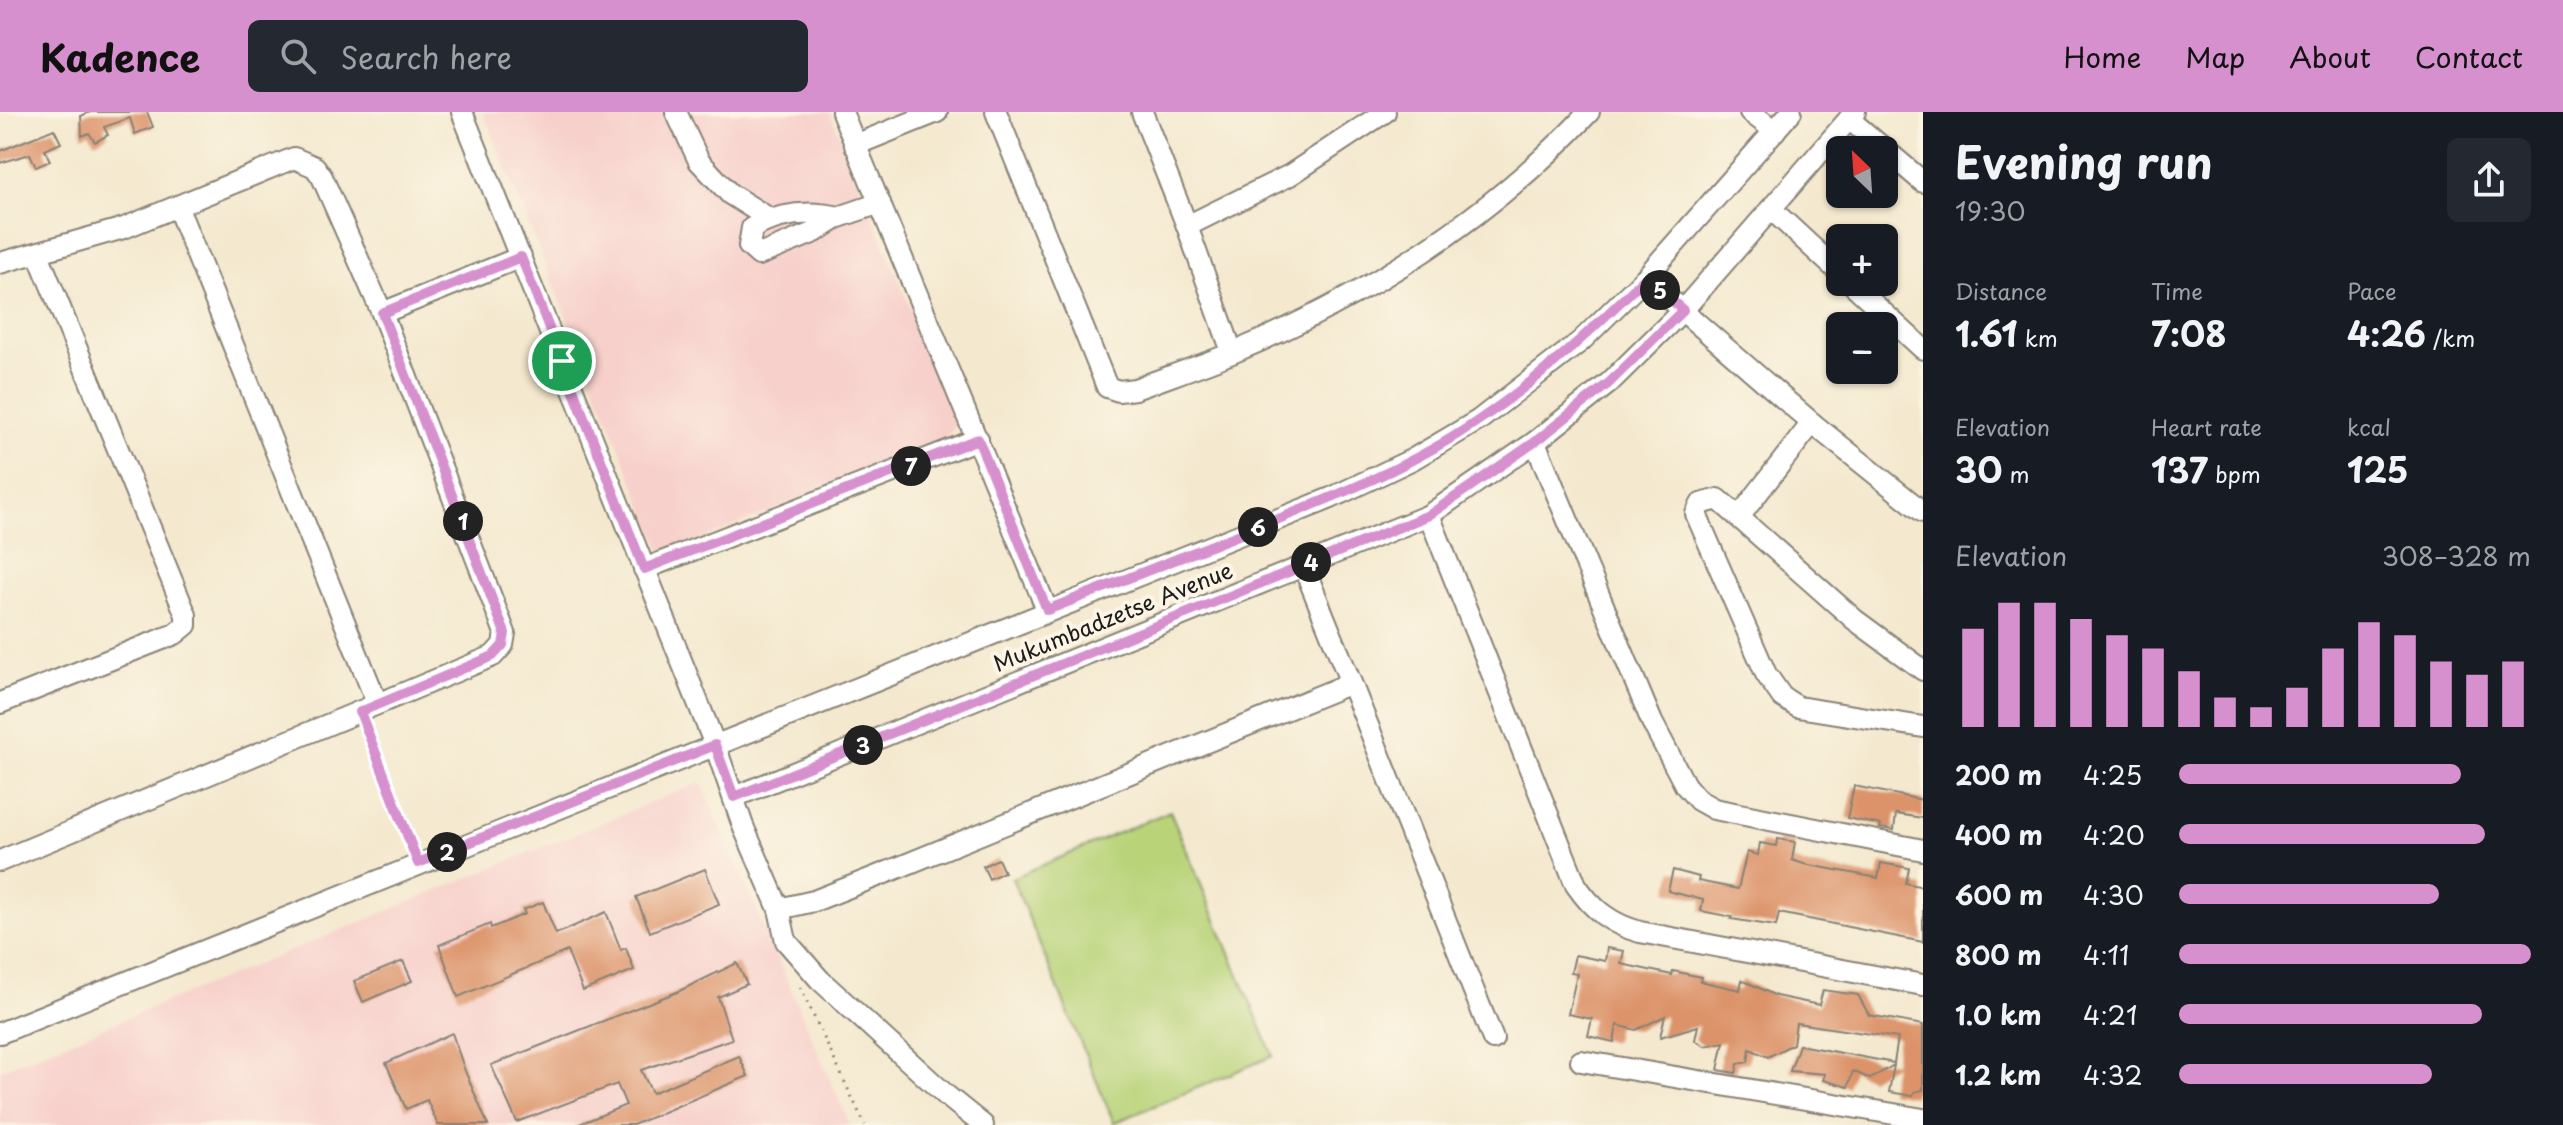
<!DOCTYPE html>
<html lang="en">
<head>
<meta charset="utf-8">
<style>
	body { margin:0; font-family:"Playpen Sans",sans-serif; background:#242831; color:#f1f3f6; height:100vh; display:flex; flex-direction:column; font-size:30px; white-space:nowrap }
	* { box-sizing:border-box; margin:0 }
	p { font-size:26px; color:#9ea1a6 }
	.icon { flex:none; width:44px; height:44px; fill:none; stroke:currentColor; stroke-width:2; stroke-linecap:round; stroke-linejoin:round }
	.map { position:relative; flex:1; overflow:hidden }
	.panel { display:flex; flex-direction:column; background:#171b24; width:640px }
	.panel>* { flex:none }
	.needle { width:52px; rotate:335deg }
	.controls { position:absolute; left:1826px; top:24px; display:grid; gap:16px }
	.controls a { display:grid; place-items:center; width:72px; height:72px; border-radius:12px; background:#171b24; box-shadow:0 2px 6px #0004; font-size:40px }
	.pin { position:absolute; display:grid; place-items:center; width:68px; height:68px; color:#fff; margin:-34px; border:4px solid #fff; border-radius:50%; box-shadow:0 2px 8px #0007 }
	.km { position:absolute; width:40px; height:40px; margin:-20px; border-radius:50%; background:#222; color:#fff; font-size:22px; line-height:40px; text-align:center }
	.round { display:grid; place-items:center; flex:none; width:84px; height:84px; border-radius:12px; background:#242831 }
	.head { display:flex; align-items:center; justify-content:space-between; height:136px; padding:0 32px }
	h1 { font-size:44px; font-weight:700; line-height:60px }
	.metrics { display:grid; grid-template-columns:repeat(3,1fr); gap:12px; height:136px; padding:8px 32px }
	.metrics div { display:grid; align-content:center }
	.metrics b { font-size:34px; font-weight:700 }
	.metrics small { font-size:22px; font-weight:400 }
	.metrics p { font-size:22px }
	.chart { height:224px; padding:16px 32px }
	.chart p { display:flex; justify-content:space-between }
	.chart svg { width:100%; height:144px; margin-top:8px; stroke:#d690ce; stroke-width:6 }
	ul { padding:0 32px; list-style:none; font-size:26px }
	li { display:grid; grid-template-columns:128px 96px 1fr; align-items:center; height:60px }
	li i { height:20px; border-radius:10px; background:#d690ce }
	header { display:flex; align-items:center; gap:48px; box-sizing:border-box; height:112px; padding:0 40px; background:#d690ce; color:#111 }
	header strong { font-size:38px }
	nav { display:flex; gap:44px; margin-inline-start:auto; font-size:28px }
	.search { width:560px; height:72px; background:#242831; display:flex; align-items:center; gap:20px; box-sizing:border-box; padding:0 28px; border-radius:12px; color:#9ea1a6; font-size:30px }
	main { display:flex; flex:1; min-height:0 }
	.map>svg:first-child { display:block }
	.built { fill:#f7d0cb }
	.green { fill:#b8d378; stroke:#6a784a; stroke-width:2 }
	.building { fill:#dc9369 }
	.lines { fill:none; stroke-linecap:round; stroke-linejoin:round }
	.minor-casing { stroke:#888276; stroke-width:24 }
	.path { stroke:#888276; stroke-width:3; stroke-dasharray:2 6; stroke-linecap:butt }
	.minor { stroke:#fff; stroke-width:20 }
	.route-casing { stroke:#fff; stroke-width:16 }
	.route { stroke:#d690ce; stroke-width:10 }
	.labels { text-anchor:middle; stroke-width:8; stroke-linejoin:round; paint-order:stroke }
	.street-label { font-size:22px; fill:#1c1c1c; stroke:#fcf5e5 }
</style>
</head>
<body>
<header>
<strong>Kadence</strong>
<div class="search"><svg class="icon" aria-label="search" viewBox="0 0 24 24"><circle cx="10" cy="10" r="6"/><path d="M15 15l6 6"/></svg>Search here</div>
<nav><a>Home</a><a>Map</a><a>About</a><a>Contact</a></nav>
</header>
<main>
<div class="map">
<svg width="1923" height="1013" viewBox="0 0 1923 1013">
	<rect width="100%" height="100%" fill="#fcf5e5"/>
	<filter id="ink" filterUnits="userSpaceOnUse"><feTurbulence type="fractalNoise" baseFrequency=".0125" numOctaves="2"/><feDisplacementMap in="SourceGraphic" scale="16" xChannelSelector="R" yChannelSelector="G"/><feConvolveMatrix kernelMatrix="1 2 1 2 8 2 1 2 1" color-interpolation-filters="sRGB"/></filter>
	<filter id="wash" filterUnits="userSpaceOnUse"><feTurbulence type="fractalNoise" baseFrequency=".006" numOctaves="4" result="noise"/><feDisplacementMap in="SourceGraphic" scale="32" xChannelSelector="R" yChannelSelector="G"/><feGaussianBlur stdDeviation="1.8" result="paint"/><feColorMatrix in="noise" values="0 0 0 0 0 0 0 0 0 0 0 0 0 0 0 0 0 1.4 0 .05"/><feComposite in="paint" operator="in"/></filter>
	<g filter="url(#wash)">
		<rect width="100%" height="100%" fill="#f4e9cf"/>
		<g class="built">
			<path d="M 483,0 L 830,0 L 957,310 L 944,329 L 663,443 Z"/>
			<path d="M 701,670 L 850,1013 L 0,1013 L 0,958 Z"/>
		</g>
		<path class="green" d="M 1170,699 L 1273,944 L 1114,1011 L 1012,766 Z"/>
		<g id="blocks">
			<g class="building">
				<path d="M 90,0 L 147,0 L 153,15 L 135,22 L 130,6 L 104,15 L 108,23 L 95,30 L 89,21 L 82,24 L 81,4 Z"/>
				<path d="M 54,17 L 61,31 L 45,38 L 50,49 L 36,55 L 30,42 L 0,51 L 0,39 Z"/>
				<path d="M 1854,674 L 1923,688 L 1923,706 L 1896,702 L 1894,718 L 1880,716 L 1881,713 L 1847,706 Z"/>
				<path d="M 1778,727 L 1795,730 L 1792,748 L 1804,752 L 1878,766 L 1881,751 L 1909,756 L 1906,771 L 1923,775 L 1923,830 L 1779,801 L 1776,814 L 1731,807 L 1732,805 L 1701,799 L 1703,788 L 1668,779 L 1673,758 L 1699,765 L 1698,769 L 1738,777 L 1747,740 L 1758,743 L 1760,731 L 1777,734 Z"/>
				<path d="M 998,747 L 1004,760 L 989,767 L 983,754 Z"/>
				<path d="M 705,757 L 719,792 L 650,820 L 636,785 Z"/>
				<path d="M 543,790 L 556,822 L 606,800 L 621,838 L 626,836 L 634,858 L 583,879 L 567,839 L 458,885 L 439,833 L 490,812 L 491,816 L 525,802 L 523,798 Z"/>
				<path d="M 1607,836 L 1624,839 L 1621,852 L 1672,863 L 1673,859 L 1701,865 L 1700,869 L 1740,878 L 1742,868 L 1776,884 L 1819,893 L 1823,878 L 1858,883 L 1869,903 L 1923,913 L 1923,978 L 1914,980 L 1913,984 L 1889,980 L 1894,953 L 1870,967 L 1853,959 L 1848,975 L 1823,968 L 1825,962 L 1790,959 L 1799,933 L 1894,951 L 1898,926 L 1796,911 L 1793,932 L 1768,945 L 1750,937 L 1748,950 L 1738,952 L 1736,961 L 1718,958 L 1724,930 L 1705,934 L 1695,928 L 1698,914 L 1660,925 L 1665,904 L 1636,918 L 1617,913 L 1614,930 L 1588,924 L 1592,907 L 1568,902 L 1577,862 L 1571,861 L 1575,843 L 1605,849 Z"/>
				<path d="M 403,849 L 412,869 L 363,890 L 354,869 Z"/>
				<path d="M 737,851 L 747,872 L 718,885 L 732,927 L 641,958 L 652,981 L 739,944 L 748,964 L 633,1013 L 577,1013 L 626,993 L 617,972 L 517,1010 L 491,953 L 677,880 Z"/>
				<path d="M 452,921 L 465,959 L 488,1013 L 438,1013 L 427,988 L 406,997 L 386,951 Z"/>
			</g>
		</g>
	</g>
	<g filter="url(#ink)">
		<use href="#blocks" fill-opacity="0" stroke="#888276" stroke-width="2"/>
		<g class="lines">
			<g class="minor-casing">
				<g id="minor">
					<path d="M 462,0 L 715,633 L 743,714 L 779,797 L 814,789 L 890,759 L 1351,571 L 1303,453"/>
					<path d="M 676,0 L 699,49 L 730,82 L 770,107"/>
					<path d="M 842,0 L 1047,498"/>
					<path d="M 996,0 L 1107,275 L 1119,279 L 1135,277 C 1167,265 1200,254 1232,241 C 1365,185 1491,106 1589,0"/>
					<path d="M 1142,0 L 1187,114 L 1232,240"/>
					<path d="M 1750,0 L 1775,19"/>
					<path d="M 1849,7 L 1923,70"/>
					<path d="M 855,33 L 937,0"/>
					<path d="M 178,96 L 377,591"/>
					<path d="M 1771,97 L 1840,161"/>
					<path d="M 839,105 C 809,98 779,102 752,116 L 749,134 L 759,143 L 815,120 L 839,105 L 880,91"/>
					<path d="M 1187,114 L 1290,63 L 1385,0"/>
					<path d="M 0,151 L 124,116 L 294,46 L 315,55 L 322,65 L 382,201 L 505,521 L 503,533 L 493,544 L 0,749"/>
					<path d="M 1645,166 L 1812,311 L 1923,400"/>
					<path d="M 1850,170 L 1923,237"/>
					<path d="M 382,201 L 521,145"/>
					<path d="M 1535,330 L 1652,610 L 1685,673 L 1698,688 L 1714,697 L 1923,738"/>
					<path d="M 1429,403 L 1576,773 C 1593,798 1611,812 1640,820 L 1923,873"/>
					<path d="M 1739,405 L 1812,311"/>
					<path d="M 644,457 L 978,327"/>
					<path d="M 1923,558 L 1855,508 L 1718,387 L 1701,392 L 1696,402 L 1766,562 L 1782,585 L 1798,595 L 1923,615"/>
					<path d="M 1351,571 L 1493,927"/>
					<path d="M 0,591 L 175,522 L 186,513 L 186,503 L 38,142"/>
					<path d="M 734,685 L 1429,403 L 1535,330 L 1609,271 L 1683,198 L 1855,0"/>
					<path d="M 779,797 L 786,829 L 820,868 L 947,984 L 983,1013"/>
					<path d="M 0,921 L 1331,386 L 1413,347 L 1479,308 L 1581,229 L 1645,166 L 1791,0"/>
					<path d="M 1581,949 L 1923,1007"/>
				</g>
			</g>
			<g class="path">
				<path d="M 367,616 L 412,736"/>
				<path d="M 800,875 L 865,1013"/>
			</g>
			<use href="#minor" class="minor"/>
		</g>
	</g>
	<g class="lines" filter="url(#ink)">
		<g class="route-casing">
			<path id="route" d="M 521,145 L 644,457 L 978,327 L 1047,498 C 1118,470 1190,442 1261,414 C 1336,384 1413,354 1479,308 C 1540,267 1593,217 1645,166 L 1683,198 L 1609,271 L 1535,330 L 1429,403 L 734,685 L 715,633 L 418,751 L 360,600 L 493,544 L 503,533 L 505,521 L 382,201 Z"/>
		</g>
		<use href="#route" class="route"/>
	</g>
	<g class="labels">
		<g class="street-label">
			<text transform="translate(1113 505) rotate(-22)" y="8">Mukumbadzetse Avenue</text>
		</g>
	</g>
</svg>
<div class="controls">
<a><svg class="needle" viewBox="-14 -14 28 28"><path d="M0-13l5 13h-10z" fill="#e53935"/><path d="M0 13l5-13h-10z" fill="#9ea1a6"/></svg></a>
<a>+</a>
<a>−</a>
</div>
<div class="pin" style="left:562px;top:249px;background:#1e9e55"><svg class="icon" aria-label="arrive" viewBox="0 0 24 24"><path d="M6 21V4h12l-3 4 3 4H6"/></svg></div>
<b class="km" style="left:463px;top:409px">1</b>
<b class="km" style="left:447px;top:740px">2</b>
<b class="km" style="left:863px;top:633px">3</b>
<b class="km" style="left:1311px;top:450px">4</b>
<b class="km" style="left:1660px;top:178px">5</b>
<b class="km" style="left:1258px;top:415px">6</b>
<b class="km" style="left:911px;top:354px">7</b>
</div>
<section class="panel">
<div class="head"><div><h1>Evening run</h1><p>19:30</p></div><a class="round"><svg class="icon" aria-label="share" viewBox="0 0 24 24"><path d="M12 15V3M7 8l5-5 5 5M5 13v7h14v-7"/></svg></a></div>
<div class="metrics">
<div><p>Distance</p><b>1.61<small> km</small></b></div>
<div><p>Time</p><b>7:08</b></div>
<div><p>Pace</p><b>4:26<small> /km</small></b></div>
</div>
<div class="metrics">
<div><p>Elevation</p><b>30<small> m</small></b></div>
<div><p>Heart rate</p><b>137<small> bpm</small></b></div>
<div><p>kcal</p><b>125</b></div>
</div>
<div class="chart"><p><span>Elevation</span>308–328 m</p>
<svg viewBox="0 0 160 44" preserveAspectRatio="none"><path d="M5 44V14M15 44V6M25 44V6M35 44V11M45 44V16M55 44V20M65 44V27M75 44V35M85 44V38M95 44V32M105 44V20M115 44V12M125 44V16M135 44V24M145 44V28M155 44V24"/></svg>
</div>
<ul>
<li><b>200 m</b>4:25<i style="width:80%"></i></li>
<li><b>400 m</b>4:20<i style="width:87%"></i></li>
<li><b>600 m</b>4:30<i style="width:74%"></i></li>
<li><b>800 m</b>4:11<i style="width:100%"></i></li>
<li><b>1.0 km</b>4:21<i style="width:86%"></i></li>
<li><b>1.2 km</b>4:32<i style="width:72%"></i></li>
</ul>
</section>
</main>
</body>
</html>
